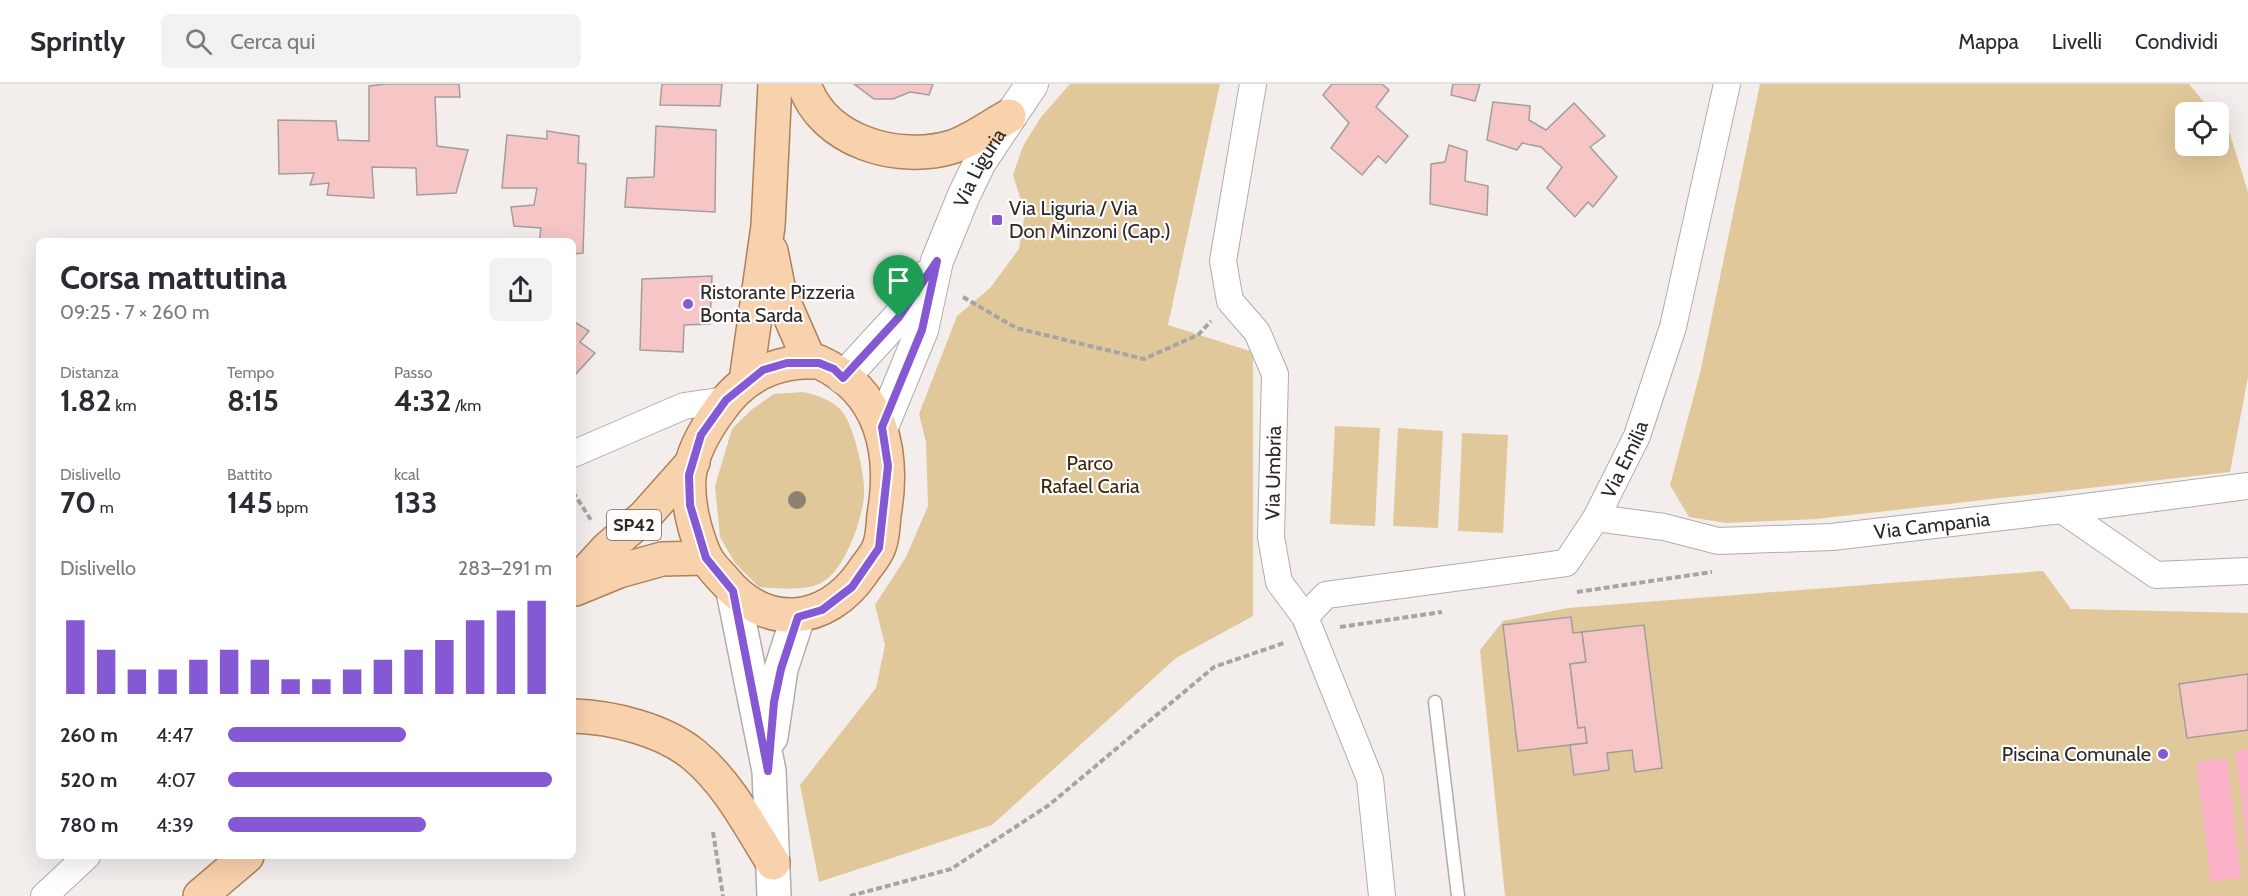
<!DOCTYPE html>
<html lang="it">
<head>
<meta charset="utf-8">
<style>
	body { margin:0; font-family:Cabin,sans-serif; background:#f2f2f3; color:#2b2b33; height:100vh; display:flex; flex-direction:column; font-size:22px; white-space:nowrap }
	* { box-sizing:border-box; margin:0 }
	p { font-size:20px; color:#7c7c81 }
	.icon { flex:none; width:33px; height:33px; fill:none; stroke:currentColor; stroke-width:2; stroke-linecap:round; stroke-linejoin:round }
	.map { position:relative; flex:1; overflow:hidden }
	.sheet { position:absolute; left:36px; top:154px; width:540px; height:621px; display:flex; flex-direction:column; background:#fff; border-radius:9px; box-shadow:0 6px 24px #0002 }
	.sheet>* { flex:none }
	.fabs { position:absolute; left:2175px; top:18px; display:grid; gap:12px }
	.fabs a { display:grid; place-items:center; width:54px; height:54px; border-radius:9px; background:#fff; box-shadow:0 6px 24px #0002; font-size:30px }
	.pin { position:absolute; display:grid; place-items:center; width:51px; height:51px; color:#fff; margin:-62px -26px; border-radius:50% 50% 50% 0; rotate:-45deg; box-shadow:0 0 6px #0007 }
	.pin .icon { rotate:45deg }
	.round { display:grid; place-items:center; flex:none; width:63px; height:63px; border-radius:9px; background:#f2f2f3 }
	.summary { display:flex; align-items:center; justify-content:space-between; height:102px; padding:0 24px }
	h1 { font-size:33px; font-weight:700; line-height:45px }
	.metrics { display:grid; grid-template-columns:repeat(3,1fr); gap:9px; height:102px; padding:6px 24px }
	.metrics div { display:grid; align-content:center }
	.metrics b { font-size:30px; font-weight:700 }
	.metrics small { font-size:16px; font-weight:400 }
	.metrics p { font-size:16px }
	.chart { height:168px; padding:12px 24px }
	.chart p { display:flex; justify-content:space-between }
	.chart svg { width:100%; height:108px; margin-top:6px; stroke:#8459d3; stroke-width:6 }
	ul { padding:0 24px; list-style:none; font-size:20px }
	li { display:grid; grid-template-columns:96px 72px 1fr; align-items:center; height:45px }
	li i { height:15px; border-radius:8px; background:#8459d3 }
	header { display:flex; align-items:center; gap:36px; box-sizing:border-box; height:84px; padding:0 30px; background:#fff; border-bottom:2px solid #e1e1e2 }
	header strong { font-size:28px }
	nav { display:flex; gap:33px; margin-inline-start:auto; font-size:21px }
	.search { width:420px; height:54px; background:#f2f2f3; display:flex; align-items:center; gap:15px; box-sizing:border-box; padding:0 21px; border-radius:9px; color:#7c7c81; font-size:22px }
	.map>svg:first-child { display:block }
	.green { fill:#e0c89a }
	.water { fill:#fcb2c9 }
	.building { fill:#f5c6c5; stroke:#a39e9e; stroke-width:1.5 }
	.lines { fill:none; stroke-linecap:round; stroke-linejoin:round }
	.service-casing { stroke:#b1adab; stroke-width:15 }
	.minor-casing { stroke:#b1adab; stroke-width:28 }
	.tertiary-casing { stroke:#b1adab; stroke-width:34 }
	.secondary-casing { stroke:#b1adab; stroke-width:36 }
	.primary-casing { stroke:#ad825b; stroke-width:36 }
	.path { stroke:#a7a4a2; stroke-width:4; stroke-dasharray:6 3; stroke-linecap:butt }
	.service { stroke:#fff; stroke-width:12 }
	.minor { stroke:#fff; stroke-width:26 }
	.tertiary { stroke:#fff; stroke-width:32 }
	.secondary { stroke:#fff; stroke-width:33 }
	.primary { stroke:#f8d1ad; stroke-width:33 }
	.tree { fill:#8c8271 }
	.route-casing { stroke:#fff; stroke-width:12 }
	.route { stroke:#8459d3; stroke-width:8 }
	.poi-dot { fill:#8459d3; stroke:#fffcfb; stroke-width:2 }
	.labels { text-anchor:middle; stroke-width:4.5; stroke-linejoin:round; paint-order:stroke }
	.shield { fill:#fffcfb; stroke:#6a6867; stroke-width:1.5 }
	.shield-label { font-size:18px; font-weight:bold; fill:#2a2928 }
	.street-label { font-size:20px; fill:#2a2928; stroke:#fffcfb }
	.poi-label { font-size:20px; fill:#2a2928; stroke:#fffcfb; text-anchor:start }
	.park-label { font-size:20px; fill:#372a0c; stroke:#fffcfb }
</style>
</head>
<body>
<header>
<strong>Sprintly</strong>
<div class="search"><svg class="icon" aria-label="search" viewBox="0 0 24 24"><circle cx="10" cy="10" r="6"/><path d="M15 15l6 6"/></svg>Cerca qui</div>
<nav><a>Mappa</a><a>Livelli</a><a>Condividi</a></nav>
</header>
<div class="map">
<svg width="2248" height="812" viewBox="0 0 2248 812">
	<rect width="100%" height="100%" fill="#f3eeec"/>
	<g class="green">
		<path d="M 1070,0 L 1220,0 L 1168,241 L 1253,268 L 1253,532 L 1176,574 L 992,741 L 819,798 L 800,701 L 876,604 L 885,561 L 875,521 L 906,473 L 928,422 L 926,358 L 919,330 L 957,232 L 990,204 L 1019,165 L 1025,129 L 1013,91 L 1023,62 L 1041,33 Z"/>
		<path d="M 1760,0 L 2189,0 L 2212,28 L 2186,28 L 2186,62 L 2218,62 L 2219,36 L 2230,50 L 2248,108 L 2248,293 L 2230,388 L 1816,435 L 1726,439 L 1689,433 L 1670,401 L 1701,285 Z"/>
		<path d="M 803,308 C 817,311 829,315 840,325 C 854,339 866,394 864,413 C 861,439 844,489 819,500 C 802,507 777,504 759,503 L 735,479 L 720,453 L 715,402 L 732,345 L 751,326 L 774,310 Z"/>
		<path d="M 1335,342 L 1380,344 L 1375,442 L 1330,440 Z"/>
		<path d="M 1398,344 L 1443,347 L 1438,444 L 1393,442 Z"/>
		<path d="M 1462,349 L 1508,351 L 1503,449 L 1458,447 Z"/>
		<path d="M 2043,487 L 2071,525 L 2248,529 L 2248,812 L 1505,812 L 1480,566 L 1503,537 L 1568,524 Z"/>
	</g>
	<g class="water">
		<path d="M 2248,665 L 2248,770 L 2235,667 Z"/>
		<path d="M 2227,674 L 2241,794 L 2211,798 L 2196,678 Z"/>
	</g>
	<g class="building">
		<path d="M 386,0 L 459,0 L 460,13 L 435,13 L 437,62 L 468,66 L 456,109 L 417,111 L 416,84 L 372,83 L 374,114 L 327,111 L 329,99 L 310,101 L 314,89 L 279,90 L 278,36 L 336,37 L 338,56 L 369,57 L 369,2 Z"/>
		<path d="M 662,0 L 722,0 L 720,22 L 660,21 Z"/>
		<path d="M 854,0 L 933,0 L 929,11 L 910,8 L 893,15 L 874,15 Z"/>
		<path d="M 1332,0 L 1382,0 L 1389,6 L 1376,23 L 1408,52 L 1386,79 L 1378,72 L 1362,91 L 1331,64 L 1349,39 L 1323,11 Z"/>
		<path d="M 1453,0 L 1480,0 L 1475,17 L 1451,11 Z"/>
		<path d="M 1493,18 L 1530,22 L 1529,36 L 1546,46 L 1574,19 L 1605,52 L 1590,63 L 1617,93 L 1593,123 L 1588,118 L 1575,133 L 1547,104 L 1562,83 L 1541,63 L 1522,59 L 1517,66 L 1487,56 Z"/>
		<path d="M 656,42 L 716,46 L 715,128 L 625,123 L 627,94 L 654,93 Z"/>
		<path d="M 547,47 L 579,52 L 578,79 L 586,80 L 583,169 L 573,170 L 573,158 L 539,158 L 541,144 L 514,142 L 511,123 L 534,121 L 537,104 L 502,104 L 507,51 L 547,55 Z"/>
		<path d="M 1449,61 L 1467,67 L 1465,97 L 1488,102 L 1487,131 L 1430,120 L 1431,80 L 1445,78 Z"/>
		<path d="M 712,192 L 710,240 L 684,241 L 683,268 L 640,266 L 642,195 Z"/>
		<path d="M 573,237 L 589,247 L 580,258 L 595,269 L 573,293 Z"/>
		<path d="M 1571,533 L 1573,549 L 1582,548 L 1586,578 L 1570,580 L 1578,644 L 1585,643 L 1587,659 L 1518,667 L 1503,541 Z"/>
		<path d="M 1644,541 L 1662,684 L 1635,688 L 1632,666 L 1607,669 L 1609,686 L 1574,691 L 1570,661 L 1587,659 L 1585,643 L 1578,644 L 1570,580 L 1586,578 L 1582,548 Z"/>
		<path d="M 2248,590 L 2248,646 L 2187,654 L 2179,600 Z"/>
	</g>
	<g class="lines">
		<g class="service-casing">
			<path id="service" d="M 1435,618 L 1458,812"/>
		</g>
		<g class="minor-casing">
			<g id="minor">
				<path d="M 1253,0 L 1223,177 L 1230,217 L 1257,248 L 1275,290 L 1271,453 L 1279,498 L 1305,533 L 1370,695 L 1382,812"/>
				<path d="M 573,370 L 684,322 L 726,316"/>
				<path d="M 2062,426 L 2248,402"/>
				<path id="s1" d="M 1596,434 L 1664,443 L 1718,457 L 1832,453 L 2062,426 L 2156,491 L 2248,487"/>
				<path id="s2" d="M 1305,533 L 1326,511 L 1566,479 L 1596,434 L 1637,352 L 1673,243 L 1727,0"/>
				<path d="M 44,812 L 87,772"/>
			</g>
		</g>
		<g class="tertiary-casing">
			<g id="tertiary">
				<path d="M 843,294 L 899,233 L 927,192"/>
				<path id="s3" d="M 882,343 L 922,246 L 937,177 L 964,111 L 980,78 L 1032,0"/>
			</g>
		</g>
		<g class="secondary-casing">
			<g id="secondary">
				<path d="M 733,507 L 769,687 L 774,812"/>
				<path d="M 771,653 L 781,585 L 798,533"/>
			</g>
		</g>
		<g class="primary-casing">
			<g id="primary">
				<path d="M 804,0 C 823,58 898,79 952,63 C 971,57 991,42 1009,32"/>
				<path d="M 771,167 L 779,207 L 810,278"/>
				<path d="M 819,278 C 882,307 895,368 884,431 C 883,441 883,453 879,463 C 876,472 867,481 862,489 C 826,541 766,546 725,497 C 719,490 709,481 705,472 C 695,449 687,419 689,393 C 692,367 706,344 721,324 C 744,291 779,276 819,278 Z"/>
				<path d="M 746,297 L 768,142 L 775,0"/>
				<path d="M 573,502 L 608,464 L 645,432 L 693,378"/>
				<path d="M 575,505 L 619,487 L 662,475 L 706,474"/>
				<path d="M 573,632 C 612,633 664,646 694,671 C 728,699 750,742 773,779"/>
				<path d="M 200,812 L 247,772"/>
			</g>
		</g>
		<g class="path">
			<path d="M 963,213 L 1016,244 L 1144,275 L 1198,251 L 1211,237"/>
			<path d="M 573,408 L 591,436"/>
			<path d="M 1577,508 L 1712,488"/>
			<path d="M 1340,543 L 1442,528"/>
			<path d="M 713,748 L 723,812"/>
			<path d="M 850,812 L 951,785 L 1049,721 L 1214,583 L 1284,559"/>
		</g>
		<use href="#service" class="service"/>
		<use href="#minor" class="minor"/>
		<use href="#tertiary" class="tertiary"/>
		<use href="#secondary" class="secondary"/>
		<use href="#primary" class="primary"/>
	</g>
	<circle class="tree" cx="797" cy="416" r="9"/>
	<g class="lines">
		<g class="route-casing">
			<path id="route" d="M 937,177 L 922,246 L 882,343 L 888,382 L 879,464 L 852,503 L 822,526 L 798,533 L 781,585 L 774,618 L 768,687 L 733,507 L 706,474 L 690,421 L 689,391 L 701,351 L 726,316 L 763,286 L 787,279 L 819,279 L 834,285 L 843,294 L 899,233 Z"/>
		</g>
		<use href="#route" class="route"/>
	</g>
	<g class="poi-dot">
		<rect x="991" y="130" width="12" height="12" rx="3"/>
		<circle cx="688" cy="220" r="6"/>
		<circle cx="2163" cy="670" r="6"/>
	</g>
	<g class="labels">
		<rect class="shield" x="607" y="426" width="54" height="30" rx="4.5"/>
		<g class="shield-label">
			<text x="634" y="447">SP42</text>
		</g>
		<g class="street-label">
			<text dy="7" stroke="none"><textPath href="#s3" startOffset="278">Via Liguria</textPath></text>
			<text dy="7" stroke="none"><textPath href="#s2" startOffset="392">Via Emilia</textPath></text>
			<text transform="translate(1273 389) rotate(-89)" y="7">Via Umbria</text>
			<text dy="7" stroke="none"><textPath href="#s1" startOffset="339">Via Campania</textPath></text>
		</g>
		<g class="poi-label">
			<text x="1009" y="131">Via Liguria / Via<tspan x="1009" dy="23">Don Minzoni (Cap.)</tspan></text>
			<text x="700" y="215">Ristorante Pizzeria<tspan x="700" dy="23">Bonta Sarda</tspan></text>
			<text x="2151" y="677" text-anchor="end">Piscina Comunale</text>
		</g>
		<g class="park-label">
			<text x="1090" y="386">Parco<tspan x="1090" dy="23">Rafael Caria</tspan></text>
		</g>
	</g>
</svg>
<div class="fabs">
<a><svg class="icon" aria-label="locate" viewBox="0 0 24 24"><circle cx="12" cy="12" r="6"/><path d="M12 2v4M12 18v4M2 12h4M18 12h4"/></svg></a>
</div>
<div class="pin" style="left:899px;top:233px;background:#1e9e55"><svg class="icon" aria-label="arrive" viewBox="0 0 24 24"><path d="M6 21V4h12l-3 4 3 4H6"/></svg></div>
<section class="sheet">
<div class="summary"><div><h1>Corsa mattutina</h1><p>09:25 · 7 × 260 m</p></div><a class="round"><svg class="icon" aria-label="share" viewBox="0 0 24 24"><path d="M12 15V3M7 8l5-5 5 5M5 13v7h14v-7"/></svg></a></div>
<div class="metrics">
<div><p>Distanza</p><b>1.82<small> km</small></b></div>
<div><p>Tempo</p><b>8:15</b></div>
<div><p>Passo</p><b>4:32<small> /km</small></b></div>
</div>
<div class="metrics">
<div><p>Dislivello</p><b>70<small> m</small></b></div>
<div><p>Battito</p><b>145<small> bpm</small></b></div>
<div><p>kcal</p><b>133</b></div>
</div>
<div class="chart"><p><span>Dislivello</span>283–291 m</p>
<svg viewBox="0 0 160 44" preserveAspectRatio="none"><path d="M5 44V14M15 44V26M25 44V34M35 44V34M45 44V30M55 44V26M65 44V30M75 44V38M85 44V38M95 44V34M105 44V30M115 44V26M125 44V22M135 44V14M145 44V10M155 44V6"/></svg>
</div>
<ul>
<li><b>260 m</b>4:47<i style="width:55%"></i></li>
<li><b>520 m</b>4:07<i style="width:100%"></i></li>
<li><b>780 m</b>4:39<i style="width:61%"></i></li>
</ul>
</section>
</div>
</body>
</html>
